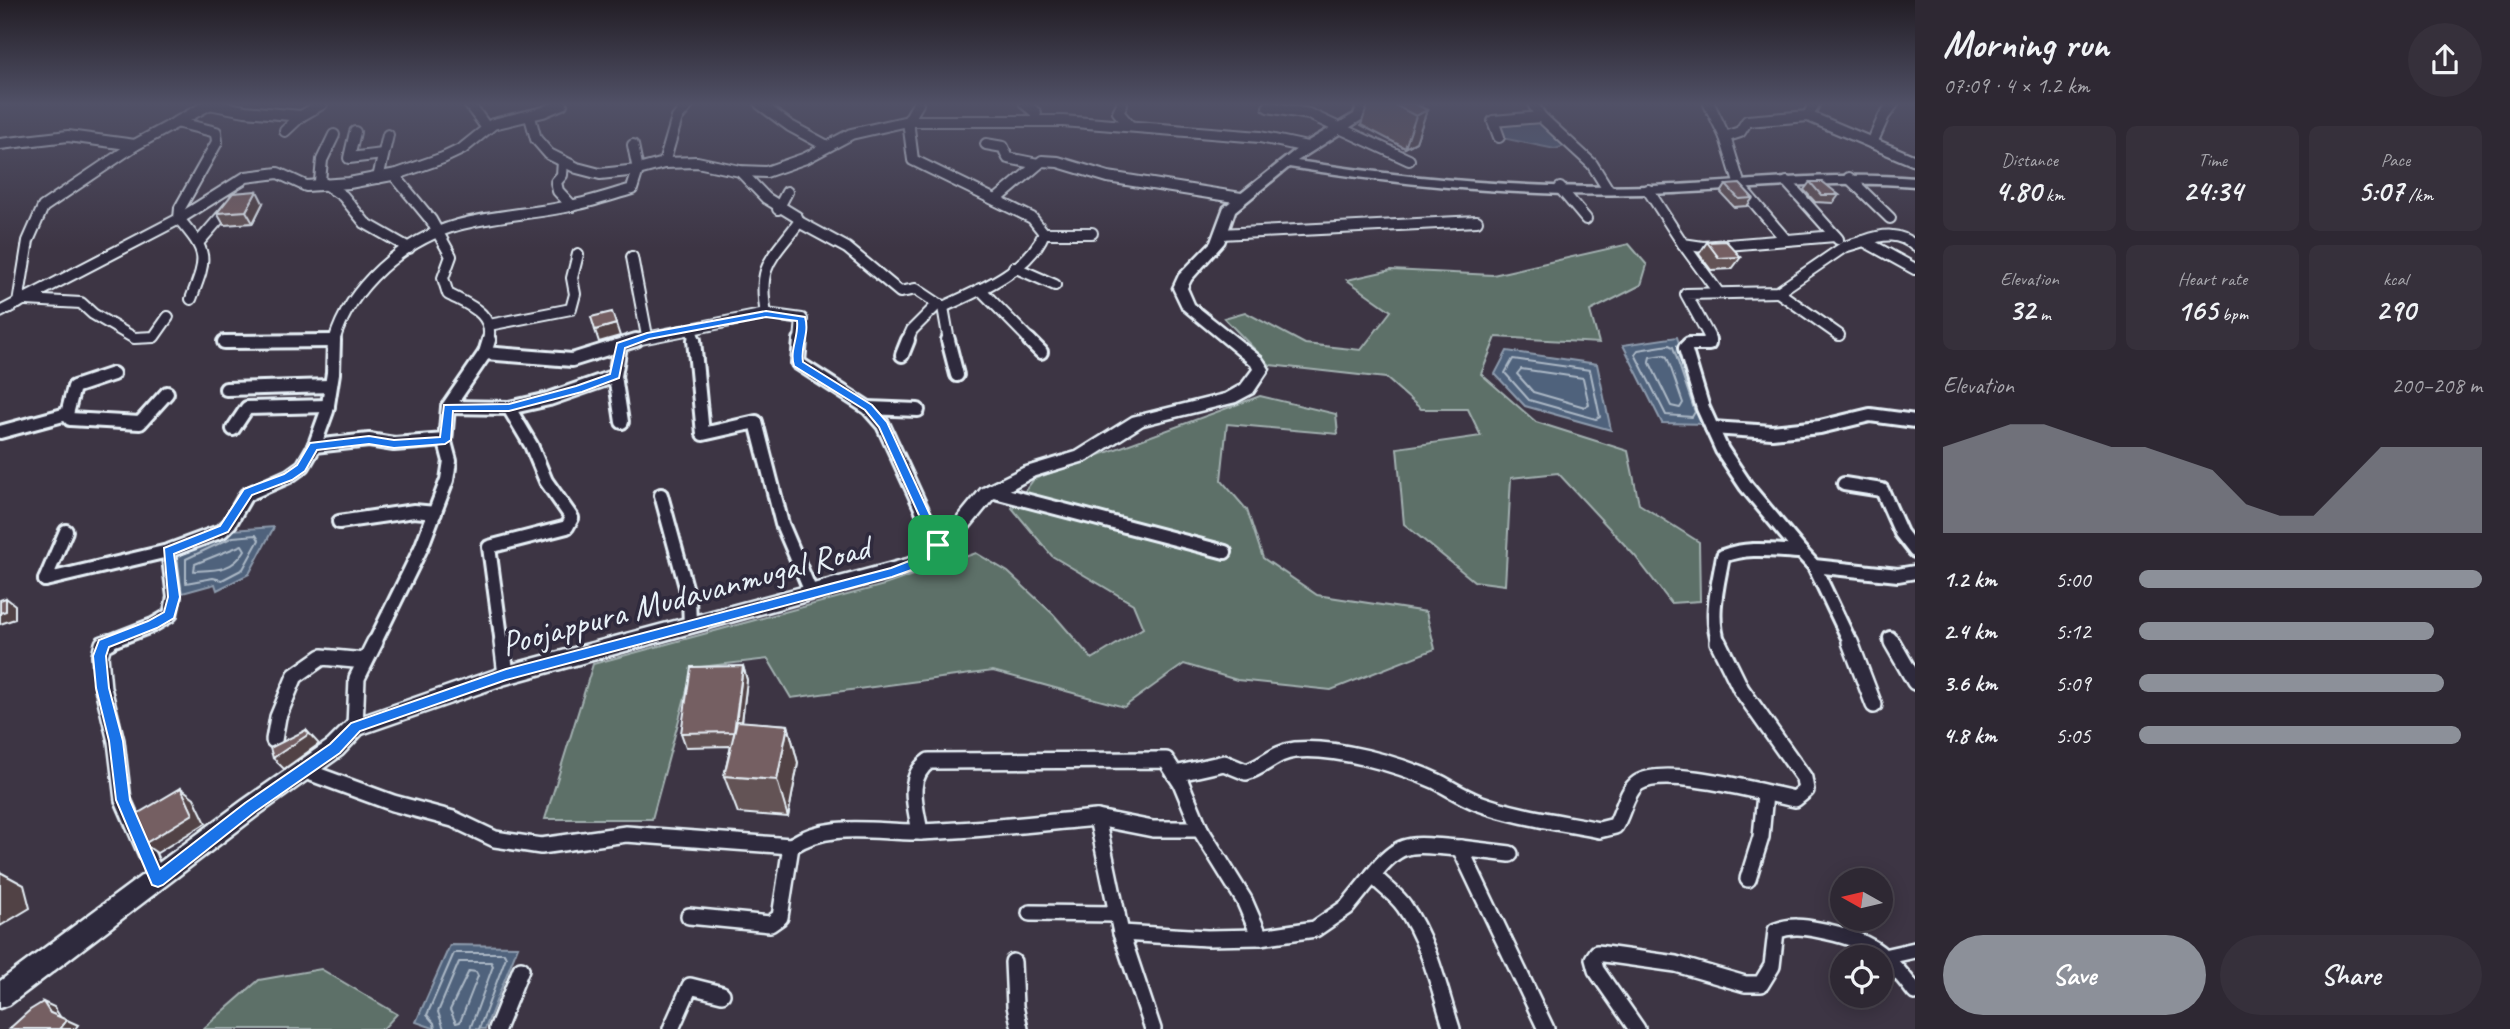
<!DOCTYPE html>
<html lang="en">
<head>
<meta charset="utf-8">
<style>
	body { margin:0; font-family:Caveat,sans-serif; background:#36303b; color:#f1f3f6; height:100vh; display:flex; flex-direction:column; font-size:26px; white-space:nowrap }
	* { box-sizing:border-box; margin:0 }
	p { font-size:23px; color:#a7a6ac }
	.icon { flex:none; width:38px; height:38px; fill:none; stroke:currentColor; stroke-width:2; stroke-linecap:round; stroke-linejoin:round }
	.map { position:relative; flex:1; overflow:hidden }
	.panel { display:flex; flex-direction:column; background:#2e2833; width:595px }
	.panel>* { flex:none }
	.needle { width:46px; rotate:278deg }
	.controls { position:absolute; left:1830px; top:868px; display:grid; gap:14px }
	.controls a { display:grid; place-items:center; width:63px; height:63px; border-radius:50%; background:#2e2833; box-shadow:0 4px 18px #0003,0 0 0 2px #49444e; font-size:35px }
	.pin { position:absolute; display:grid; place-items:center; width:60px; height:60px; color:#fff; margin:-30px; border-radius:14px; box-shadow:0 4px 10px #0006 }
	.round { display:grid; place-items:center; flex:none; width:74px; height:74px; border-radius:37px; background:#36303b }
	.head { display:flex; align-items:center; justify-content:space-between; height:119px; padding:0 28px }
	h1 { font-size:38px; font-weight:700; line-height:52px }
	.figures { display:grid; grid-template-columns:repeat(3,1fr); gap:10px; height:119px; padding:7px 28px }
	.figures div { display:grid; align-content:center; border-radius:10px; background:#36303b; text-align:center }
	.figures b { font-size:30px; font-weight:700 }
	.figures small { font-size:19px; font-weight:400 }
	.figures p { font-size:19px }
	.chart { height:196px; padding:14px 28px }
	.chart p { display:flex; justify-content:space-between }
	.chart svg { width:100%; height:126px; margin-top:7px; fill:#8c9099; opacity:.7 }
	.primary-button { display:flex; gap:14px; margin-top:auto; padding:14px 28px }
	.primary-button a { flex:1; height:80px; border-radius:42px; background:#8c9099; color:#fff; font-size:28px; font-weight:700; line-height:80px; text-align:center }
	.primary-button a+a { background:#36303b; color:#f1f3f6 }
	ul { padding:0 28px; list-style:none; font-size:23px }
	li { display:grid; grid-template-columns:112px 84px 1fr; align-items:center; height:52px }
	li i { height:18px; border-radius:9px; background:#8c9099 }
	main { display:flex; flex:1; min-height:0 }
	.map>svg:first-child { display:block }
	.green { fill:#5d6f67; stroke:#a2b0b0; stroke-width:2 }
	.water { fill:#50627b; stroke:#8d9bad; stroke-width:2 }
	.lines { fill:none; stroke-linecap:round; stroke-linejoin:round }
	.shore { stroke:#abb8c6; stroke-width:2 }
	.street-far2-casing { stroke:#e8f1f8; stroke-width:14 }
	.street-far1-casing { stroke:#e8f1f8; stroke-width:18 }
	.street-casing { stroke:#e8f1f8; stroke-width:20 }
	.secondary-casing { stroke:#e8f1f8; stroke-width:5 }
	.street-far2 { stroke:#2f2a3d; stroke-width:10 }
	.street-far1 { stroke:#2f2a3d; stroke-width:12 }
	.street { stroke:#2f2a3d; stroke-width:15 }
	.secondary { fill:#2f2a3d; fill-rule:evenodd }
	.wall { fill:#645254; stroke:#e8f1f8; stroke-width:2 }
	.shaded-wall { fill:#514245; stroke:#e8f1f8; stroke-width:2 }
	.building { fill:#745f62; stroke:#e8f1f8; stroke-width:2 }
	.route { fill:#1a73e8; stroke:#fff; stroke-width:2; fill-rule:evenodd }
	.labels { text-anchor:middle; stroke-width:7; stroke-linejoin:round; paint-order:stroke }
	.street-label { font-size:35px; fill:#e8f1f8; stroke:#2f2a3d }
</style>
</head>
<body>
<main>
<div class="map">
<svg width="1915" height="1029" viewBox="0 0 1915 1029">
	<rect width="100%" height="100%" fill="#3d3544"/>
	<filter id="ink" filterUnits="userSpaceOnUse"><feTurbulence type="fractalNoise" baseFrequency=".0143" numOctaves="2"/><feDisplacementMap in="SourceGraphic" scale="14" xChannelSelector="R" yChannelSelector="G"/><feConvolveMatrix kernelMatrix="1 2 1 2 8 2 1 2 1" color-interpolation-filters="sRGB"/></filter>
	<g filter="url(#ink)">
		<g class="green">
			<path d="M 1629,244 L 1647,265 L 1641,285 L 1590,311 L 1599,343 L 1496,337 L 1481,374 L 1536,422 L 1628,451 L 1639,504 L 1699,542 L 1700,601 L 1671,603 L 1635,556 L 1558,473 L 1511,478 L 1505,585 L 1474,581 L 1404,524 L 1397,448 L 1481,436 L 1468,409 L 1421,409 L 1386,378 L 1270,365 L 1224,318 L 1245,312 L 1305,344 L 1361,350 L 1391,311 L 1347,280 L 1391,270 L 1493,275 Z"/>
			<path d="M 1260,396 L 1336,414 L 1338,434 L 1227,424 L 1221,480 L 1247,510 L 1263,558 L 1317,595 L 1426,612 L 1435,649 L 1331,690 L 1237,680 L 1184,664 L 1124,707 L 993,671 L 791,698 L 768,659 L 693,668 L 652,819 L 545,819 L 593,664 L 884,585 L 976,553 L 1008,572 L 1054,615 L 1092,659 L 1143,628 L 1133,604 L 1052,556 L 1012,508 L 1034,479 Z"/>
			<path d="M 321,969 L 397,1014 L 383,1029 L 203,1029 L 259,980 Z"/>
		</g>
		<g class="water">
			<path d="M 1541,122 L 1561,139 L 1565,146 L 1555,149 L 1502,138 L 1497,125 Z"/>
			<path d="M 1677,337 L 1706,424 L 1662,423 L 1623,345 Z"/>
			<path d="M 1507,351 L 1597,364 L 1611,430 L 1525,406 L 1495,374 Z"/>
			<path d="M 274,527 L 249,574 L 217,590 L 215,584 L 179,594 L 177,555 L 231,530 Z"/>
			<path d="M 450,945 L 518,946 L 485,1029 L 436,1029 L 416,1022 Z"/>
		</g>
		<g class="lines">
			<g class="shore">
				<path d="M 1669,345 L 1673,347 L 1695,412 L 1692,417 L 1666,415 L 1635,354 L 1638,350 Z"/>
				<path d="M 1663,355 L 1667,357 L 1683,403 L 1680,408 L 1671,406 L 1649,361 L 1650,357 Z"/>
				<path d="M 1513,359 L 1590,370 L 1600,417 L 1596,419 L 1529,400 L 1505,373 Z"/>
				<path d="M 1521,369 L 1583,378 L 1589,405 L 1585,407 L 1533,392 L 1517,374 Z"/>
				<path d="M 256,535 L 259,540 L 243,569 L 222,580 L 213,578 L 186,583 L 186,559 L 233,537 Z"/>
				<path d="M 242,545 L 245,550 C 233,571 216,570 194,571 L 195,564 Z"/>
				<path d="M 469,971 L 476,972 L 478,976 L 460,1022 L 456,1023 L 450,1010 Z"/>
				<path d="M 435,1029 L 434,1023 L 427,1015 L 454,953 L 504,953 L 506,957 L 479,1029"/>
				<path d="M 444,1029 L 438,1012 L 459,962 L 491,962 L 493,966 L 470,1029"/>
			</g>
			<g class="street-far2-casing">
				<g id="street-far2">
					<path d="M 209,104 L 245,111 L 301,116"/>
					<path d="M 469,104 L 487,128"/>
					<path d="M 760,104 L 790,126 L 827,146"/>
					<path d="M 1025,104 L 1036,113"/>
					<path d="M 1122,104 L 1118,112 L 1130,126"/>
					<path d="M 1709,104 L 1725,137"/>
					<path d="M 1814,104 L 1808,116 L 1915,161"/>
					<path d="M 1268,107 L 1309,114 L 1409,160"/>
					<path d="M 530,117 L 536,139 L 549,154 L 577,168 L 600,174 L 638,170 L 664,163 L 697,162 L 740,171 L 766,172 L 806,158 L 851,134 L 908,121 L 1063,121 L 1260,137 L 1307,147"/>
					<path d="M 1541,117 L 1592,164 L 1607,188"/>
					<path d="M 176,122 L 216,132 L 217,142 L 180,208 L 179,219 C 209,254 207,257 191,299"/>
					<path d="M 285,131 L 301,116 L 322,104"/>
					<path d="M 355,132 L 349,158 L 383,154"/>
					<path d="M 334,135 L 322,160 L 320,181 L 343,196 L 365,223 L 409,248"/>
					<path d="M 1499,137 L 1493,121 L 1541,117 L 1533,104"/>
					<path d="M 1872,143 L 1884,116 L 1893,104"/>
					<path d="M 0,144 L 68,136 L 135,145"/>
					<path d="M 986,144 L 1003,147 L 1008,158 L 1038,164"/>
					<path d="M 563,161 L 562,175 L 556,182 L 558,191 L 572,206"/>
					<path d="M 664,163 L 677,118 L 689,104"/>
					<path d="M 740,171 L 766,198 L 797,217 L 799,222 C 772,259 757,264 766,314 L 802,319 L 800,341"/>
					<path d="M 394,175 L 431,220 L 451,256 L 443,278 L 448,294 C 468,305 495,313 488,341"/>
					<path d="M 378,178 L 388,135"/>
					<path d="M 1849,178 L 1890,218"/>
					<path d="M 1787,182 L 1838,239"/>
					<path d="M 1560,188 L 1586,219"/>
					<path d="M 1648,190 L 1683,244 L 1703,247 L 1835,236"/>
					<path d="M 996,200 L 1042,161 L 1058,162 L 1108,177 L 1241,198"/>
					<path d="M 778,209 L 787,192"/>
					<path d="M 799,222 L 847,248 L 900,292 L 916,289 L 943,307 C 978,291 1029,271 1044,233 L 1032,218 L 913,160 L 908,121 L 918,104"/>
					<path d="M 1044,233 L 1092,233"/>
					<path d="M 1220,234 L 1477,221"/>
					<path d="M 1786,240 L 1740,186 L 1725,137 L 1740,132 L 1747,121 L 1808,116"/>
					<path d="M 1864,241 C 1883,234 1899,232 1915,246"/>
					<path d="M 199,242 L 231,205"/>
					<path d="M 1683,244 L 1718,292"/>
					<path d="M 632,257 L 647,336"/>
					<path d="M 1014,267 L 1055,285"/>
					<path d="M 980,289 L 1031,341"/>
					<path d="M 1778,292 L 1839,335"/>
					<path d="M 26,300 L 81,303 L 93,314 L 134,338 L 154,337 L 168,317"/>
					<path d="M 18,303 L 28,241 L 43,207 L 135,145 L 210,104"/>
					<path d="M 943,307 L 949,341"/>
					<path d="M 0,312 L 179,219 L 246,177 L 278,173 L 306,186 L 349,183 L 397,174 L 443,158 L 462,149 L 493,124 L 543,112 L 562,104"/>
					<path d="M 489,325 L 571,309 L 575,294 L 572,278 L 578,254"/>
					<path d="M 691,329 L 695,341"/>
					<path d="M 303,341 L 333,341"/>
					<path d="M 334,341 C 350,287 403,240 458,225 C 494,215 533,214 570,206 C 591,202 611,195 632,189 L 638,170 L 633,145"/>
					<path d="M 631,341 L 766,314"/>
					<path d="M 907,341 L 912,330 L 938,304"/>
					<path d="M 1709,341 L 1709,336 L 1686,294 L 1778,292 L 1844,247 L 1864,241 L 1915,269"/>
				</g>
			</g>
			<g class="street-far1-casing">
				<g id="street-far1">
					<path d="M 694,340 L 703,434 L 756,422 L 782,524 L 811,592"/>
					<path d="M 800,340 L 798,363 L 868,408 L 883,425 L 938,545"/>
					<path d="M 948,340 L 957,375"/>
					<path d="M 1029,340 L 1041,352"/>
					<path d="M 1709,340 L 1709,344 L 1689,344 L 1685,348 L 1703,408 L 1722,450 L 1746,486 L 1801,552"/>
					<path d="M 224,342 L 333,341"/>
					<path d="M 620,346 L 615,376 L 622,422"/>
					<path d="M 485,353 L 572,360 L 636,340"/>
					<path d="M 902,355 L 908,340"/>
					<path d="M 226,389 L 330,386"/>
					<path d="M 448,407 L 509,408 L 549,399 L 615,376"/>
					<path d="M 868,408 L 918,410"/>
					<path d="M 67,414 L 74,387 L 113,374"/>
					<path d="M 1712,428 L 1772,432 L 1820,427 L 1870,415 L 1915,421"/>
					<path d="M 233,429 L 247,408 L 328,406"/>
					<path d="M 0,432 L 67,414 L 70,419 L 140,423 L 167,393"/>
					<path d="M 314,446 L 369,440 L 394,444 L 445,440"/>
					<path d="M 1844,484 L 1882,490 L 1901,533 L 1915,551"/>
					<path d="M 991,491 L 1225,552"/>
					<path d="M 661,495 L 689,598 L 690,626"/>
					<path d="M 339,522 L 414,511 L 435,513"/>
					<path d="M 1814,566 L 1851,644"/>
					<path d="M 45,580 L 168,551"/>
					<path d="M 45,580 L 66,531"/>
					<path d="M 1890,638 L 1893,644"/>
					<path d="M 104,644 L 153,625 L 170,615 L 174,597 L 168,551 L 222,531 L 230,523 L 246,495 L 289,476 L 303,466 L 314,447 L 327,411 L 333,373 L 334,340"/>
					<path d="M 374,644 L 421,548 L 447,480 L 450,461 L 445,442 L 448,407 L 485,353 L 489,340"/>
					<path d="M 502,644 L 489,547 L 567,527 L 572,518 L 546,481 L 531,445 L 509,408"/>
					<path d="M 1719,644 C 1709,615 1718,585 1723,556 C 1749,546 1774,551 1801,552 L 1814,566 L 1898,575 L 1915,572"/>
				</g>
			</g>
			<g class="street-casing">
				<g id="street">
					<path d="M 109,642 L 103,644 L 100,656 L 103,688 L 116,741 L 123,800 L 158,880"/>
					<path d="M 502,642 L 506,675"/>
					<path d="M 1850,642 L 1874,705"/>
					<path d="M 1892,642 L 1915,682"/>
					<path d="M 355,727 L 357,678 L 375,642"/>
					<path d="M 274,740 L 278,717 L 295,676 L 322,657 L 365,661"/>
					<path d="M 303,770 L 393,803 L 453,819 L 495,839 L 541,846 L 626,834 L 791,846 C 831,820 876,833 921,832 C 980,830 1039,823 1097,818 L 1121,933 L 1153,1029"/>
					<path d="M 1175,774 L 1224,763 L 1246,772 C 1264,767 1275,752 1295,750 C 1334,746 1399,764 1436,781 C 1450,788 1463,797 1479,803 C 1517,817 1559,822 1599,830 L 1615,826 C 1623,814 1626,791 1638,783 C 1665,765 1763,793 1795,799 L 1806,790 L 1804,778 L 1741,689 L 1718,642"/>
					<path d="M 1200,829 L 1244,900 L 1260,937"/>
					<path d="M 920,832 C 916,807 905,778 929,761 L 1166,760 L 1181,783 L 1200,829 L 1153,829 L 1097,818"/>
					<path d="M 1460,848 L 1510,854"/>
					<path d="M 1373,875 C 1402,836 1416,846 1460,848 L 1546,1029"/>
					<path d="M 1748,879 L 1761,837 L 1765,794"/>
					<path d="M 1030,913 L 1117,914"/>
					<path d="M 689,916 L 770,924 L 780,917 L 791,846"/>
					<path d="M 1121,933 L 1207,938 L 1260,937 L 1315,929 L 1347,907 L 1373,875 C 1382,886 1396,894 1404,906 C 1429,941 1439,989 1452,1029"/>
					<path d="M 1888,956 L 1915,950"/>
					<path d="M 1013,962 L 1015,1006 L 1020,1029"/>
					<path d="M 497,1029 L 521,969"/>
					<path d="M 671,1029 L 690,986 L 722,994"/>
					<path d="M 1637,1029 L 1596,970 L 1593,959 L 1597,953 L 1676,964 L 1745,984 L 1761,984 L 1772,966 L 1776,931 C 1791,925 1804,927 1819,930 C 1868,939 1885,952 1915,992"/>
				</g>
			</g>
			<g class="secondary-casing">
				<path id="secondary" d="M 1358,104 L 1370,104 L 1363,119 L 1297,161 C 1413,179 1533,190 1651,186 C 1739,183 1827,171 1915,178 L 1915,186 C 1826,179 1738,191 1649,194 C 1529,197 1408,186 1289,167 L 1235,211 L 1224,243 L 1191,280 L 1187,288 L 1194,304 L 1262,358 L 1269,369 L 1253,393 L 1236,402 L 1143,425 L 1088,460 L 1035,476 L 993,499 L 957,543 L 919,570 L 506,684 L 362,734 L 342,755 L 258,815 L 9,1005 L 0,1008 L 0,981 L 242,801 L 328,741 L 348,721 L 506,666 L 907,559 L 945,533 L 981,489 L 1023,468 L 1076,452 L 1132,417 L 1225,394 L 1241,385 L 1253,369 L 1251,365 L 1183,309 L 1173,288 L 1179,275 L 1211,242 L 1224,207 L 1303,144 L 1354,114 Z"/>
			</g>
			<use href="#street-far2" class="street-far2"/>
			<use href="#street-far1" class="street-far1"/>
			<use href="#street" class="street"/>
			<use href="#secondary" class="secondary"/>
		</g>
		<g class="wall">
			<path d="M 1368,104 L 1422,104 L 1421,107 L 1427,110 L 1416,142 L 1405,148 L 1361,125 Z"/>
			<path d="M 1810,182 L 1839,195 L 1833,203 L 1815,202 L 1804,190 Z"/>
			<path d="M 1726,185 L 1753,198 L 1747,206 L 1734,207 L 1721,193 Z"/>
			<path d="M 263,203 L 253,223 L 224,225 L 217,213 Z"/>
			<path d="M 1707,242 L 1741,257 L 1732,269 L 1711,270 L 1699,254 Z"/>
			<path d="M 743,666 L 747,680 L 742,722 L 788,725 L 798,763 L 788,817 L 738,813 L 724,776 L 731,746 L 686,747 L 681,733 Z"/>
		</g>
		<g class="shaded-wall">
			<path d="M 1408,104 L 1422,104 L 1417,115 L 1427,110 L 1416,142 L 1405,148 L 1416,116 Z"/>
			<path d="M 257,191 L 263,203 L 253,223 L 246,211 Z"/>
			<path d="M 616,324 L 620,336 L 599,342 L 595,330 Z"/>
			<path d="M 6,598 L 15,605 L 15,619 L 0,624 L 0,613 Z"/>
			<path d="M 743,666 L 747,680 L 739,746 L 735,732 Z"/>
			<path d="M 788,725 L 798,763 L 788,817 L 777,780 Z"/>
			<path d="M 306,730 L 319,744 L 284,769 L 273,758 Z"/>
			<path d="M 181,788 L 194,798 L 206,823 L 157,853 L 144,844 Z"/>
			<path d="M 0,872 L 24,885 L 30,908 L 0,926 Z"/>
			<path d="M 43,1002 L 54,1007 L 61,1018 L 50,1013 Z"/>
			<path d="M 67,1020 L 78,1025 L 75,1029 L 60,1029 Z"/>
		</g>
		<g class="building">
			<path d="M 1393,104 L 1415,104 L 1427,110 L 1416,116 Z"/>
			<path d="M 1810,182 L 1823,182 L 1839,195 L 1821,195 Z"/>
			<path d="M 1740,184 L 1753,198 L 1739,199 L 1726,185 Z"/>
			<path d="M 257,191 L 246,211 L 217,213 L 233,193 Z"/>
			<path d="M 1726,241 L 1741,257 L 1719,258 L 1707,242 Z"/>
			<path d="M 612,312 L 616,324 L 595,330 L 591,317 Z"/>
			<path d="M 6,598 L 6,611 L 0,613 L 0,600 Z"/>
			<path d="M 743,666 L 734,732 L 681,733 L 691,667 Z"/>
			<path d="M 737,721 L 788,725 L 777,780 L 724,776 Z"/>
			<path d="M 306,730 L 309,734 L 273,758 L 270,748 Z"/>
			<path d="M 181,788 L 193,814 L 144,844 L 132,817 Z"/>
			<path d="M 43,1002 L 50,1013 L 67,1020 L 60,1029 L 9,1029 L 30,1010 Z"/>
		</g>
	</g>
	<linearGradient id="sky" x2="0" y2="1"><stop stop-color="#221d25"/><stop offset="0.42" stop-color="#515167"/><stop offset="1" stop-color="#515167" stop-opacity="0"/></linearGradient>
	<rect width="1915" height="248" fill="url(#sky)"/>
	<path class="route" d="M 766,311 L 805,317 C 810,334 800,345 803,362 L 872,405 L 887,422 L 944,545 L 942,548 L 917,568 L 892,577 L 506,680 L 360,731 L 340,753 L 255,812 L 163,885 L 158,887 L 152,885 L 116,800 L 109,741 L 96,688 L 93,656 L 99,640 L 148,621 L 164,612 L 168,597 L 164,548 L 220,526 L 244,489 L 284,474 L 297,465 L 310,443 L 369,436 L 394,440 L 440,437 L 444,405 L 509,404 L 576,386 L 610,374 L 617,343 L 647,333 ZM 766,317 L 797,321 C 799,337 789,350 794,366 L 865,410 L 879,427 L 932,544 L 909,561 L 891,568 L 506,669 L 351,723 L 330,744 L 245,803 L 160,869 L 130,800 L 123,741 L 109,688 L 106,656 L 109,647 L 157,628 L 174,618 L 180,597 L 174,554 L 228,532 L 252,495 L 292,480 L 305,471 L 317,450 L 369,444 L 394,448 L 445,444 L 451,440 L 453,411 L 509,411 L 582,392 L 619,378 L 625,348 L 649,339 Z"/>
	<g class="labels">
		<g class="street-label">
			<text transform="translate(685 595) rotate(-15)" y="12">Poojappura Mudavanmugal Road</text>
		</g>
	</g>
</svg>
<div class="controls">
<a><svg class="needle" viewBox="-14 -14 28 28"><path d="M0-13l5 13h-10z" fill="#e53935"/><path d="M0 13l5-13h-10z" fill="#a7a6ac"/></svg></a>
<a><svg class="icon" aria-label="locate" viewBox="0 0 24 24"><circle cx="12" cy="12" r="6"/><path d="M12 2v4M12 18v4M2 12h4M18 12h4"/></svg></a>
</div>
<div class="pin" style="left:938px;top:545px;background:#1e9e55"><svg class="icon" aria-label="arrive" viewBox="0 0 24 24"><path d="M6 21V4h12l-3 4 3 4H6"/></svg></div>
</div>
<section class="panel">
<div class="head"><div><h1>Morning run</h1><p>07:09 · 4 × 1.2 km</p></div><a class="round"><svg class="icon" aria-label="share" viewBox="0 0 24 24"><path d="M12 15V3M7 8l5-5 5 5M5 13v7h14v-7"/></svg></a></div>
<div class="figures">
<div><p>Distance</p><b>4.80<small> km</small></b></div>
<div><p>Time</p><b>24:34</b></div>
<div><p>Pace</p><b>5:07<small> /km</small></b></div>
</div>
<div class="figures">
<div><p>Elevation</p><b>32<small> m</small></b></div>
<div><p>Heart rate</p><b>165<small> bpm</small></b></div>
<div><p>kcal</p><b>290</b></div>
</div>
<div class="chart"><p><span>Elevation</span>200–208 m</p>
<svg viewBox="0 0 160 44" preserveAspectRatio="none"><path d="M0 44V14L10 10L20 6L30 6L40 10L50 14L60 14L70 18L80 22L90 34L100 38L110 38L120 26L130 14L140 14L150 14L160 14V44z"/></svg>
</div>
<ul>
<li><b>1.2 km</b>5:00<i style="width:100%"></i></li>
<li><b>2.4 km</b>5:12<i style="width:86%"></i></li>
<li><b>3.6 km</b>5:09<i style="width:89%"></i></li>
<li><b>4.8 km</b>5:05<i style="width:94%"></i></li>
</ul>
<div class="primary-button"><a>Save</a><a>Share</a></div>
</section>
</main>
</body>
</html>
